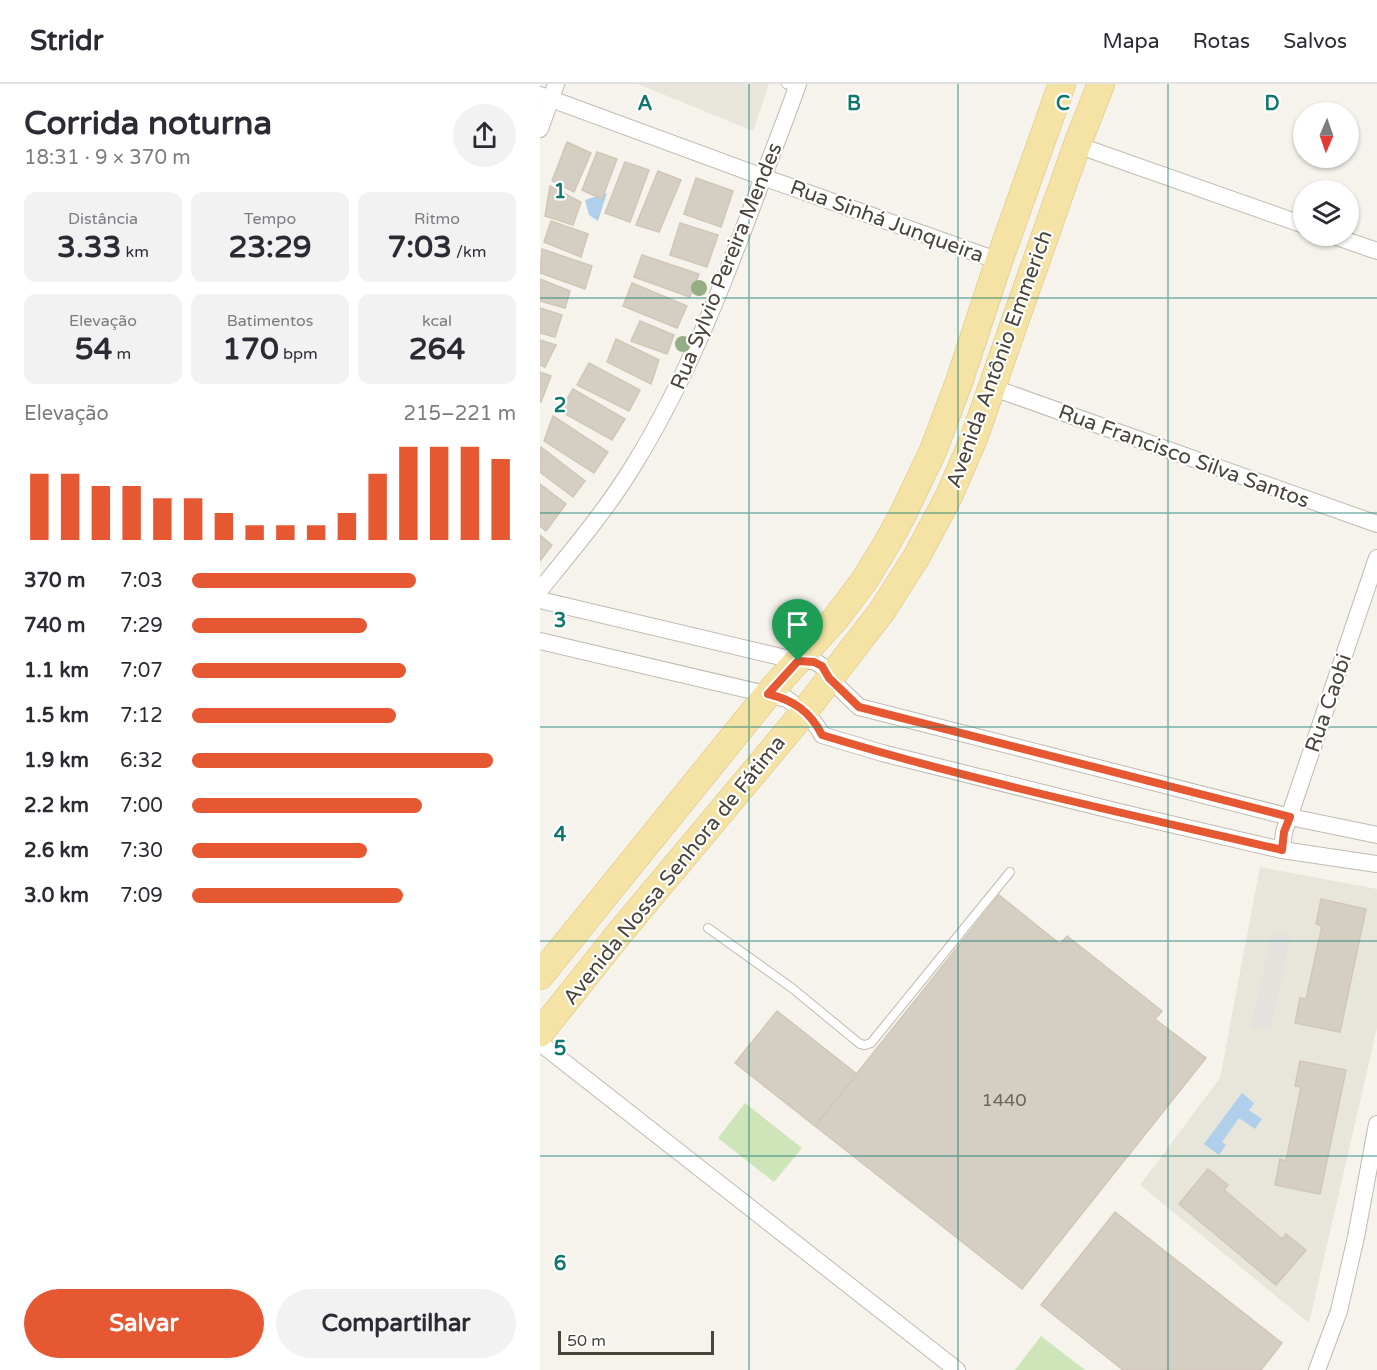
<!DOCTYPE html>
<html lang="pt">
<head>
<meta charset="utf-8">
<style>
	body { margin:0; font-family:"Varela Round",sans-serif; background:#f2f2f3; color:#2b2b33; height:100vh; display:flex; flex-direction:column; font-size:22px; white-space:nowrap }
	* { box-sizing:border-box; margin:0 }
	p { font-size:20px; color:#7c7c81 }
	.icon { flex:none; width:33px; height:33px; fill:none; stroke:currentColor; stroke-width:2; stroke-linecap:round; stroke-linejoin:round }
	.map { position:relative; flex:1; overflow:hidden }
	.side { display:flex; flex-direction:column; background:#fff; width:540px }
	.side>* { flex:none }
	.needle { width:39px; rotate:182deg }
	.controls { position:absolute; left:753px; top:18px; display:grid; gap:12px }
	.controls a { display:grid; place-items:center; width:66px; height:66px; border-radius:50%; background:#fff; box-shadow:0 2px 4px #0004; font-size:30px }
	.scale { position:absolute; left:18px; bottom:15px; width:156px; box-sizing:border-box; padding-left:6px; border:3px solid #49443a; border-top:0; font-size:16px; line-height:21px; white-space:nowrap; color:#49443a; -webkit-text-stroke:4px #fff; paint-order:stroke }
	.pin { position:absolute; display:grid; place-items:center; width:51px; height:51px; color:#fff; margin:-62px -26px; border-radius:50% 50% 50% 0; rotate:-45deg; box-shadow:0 0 6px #0007 }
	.pin .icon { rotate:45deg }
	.round { display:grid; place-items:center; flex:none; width:63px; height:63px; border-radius:32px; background:#f2f2f3 }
	.summary { display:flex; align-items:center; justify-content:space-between; height:102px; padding:0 24px }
	h1 { font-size:33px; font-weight:700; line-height:45px }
	.stats { display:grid; grid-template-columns:repeat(3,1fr); gap:9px; height:102px; padding:6px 24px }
	.stats div { display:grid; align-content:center; border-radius:12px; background:#f2f2f3; text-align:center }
	.stats b { font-size:30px; font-weight:700 }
	.stats small { font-size:16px; font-weight:400 }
	.stats p { font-size:16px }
	.chart { height:168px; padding:12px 24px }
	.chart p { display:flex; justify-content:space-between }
	.chart svg { width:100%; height:108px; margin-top:6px; stroke:#e65831; stroke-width:6 }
	.action { display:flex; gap:12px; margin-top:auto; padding:12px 24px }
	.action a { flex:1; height:69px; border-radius:36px; background:#e65831; color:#fff; font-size:24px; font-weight:700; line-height:69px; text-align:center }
	.action a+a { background:#f2f2f3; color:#2b2b33 }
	ul { padding:0 24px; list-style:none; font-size:20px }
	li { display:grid; grid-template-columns:96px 72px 1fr; align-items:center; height:45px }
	li i { height:15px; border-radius:8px; background:#e65831 }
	header { display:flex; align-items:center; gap:36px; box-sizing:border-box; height:84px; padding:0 30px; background:#fff; border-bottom:2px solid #e1e1e2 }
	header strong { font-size:28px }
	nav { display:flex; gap:33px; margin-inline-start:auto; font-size:21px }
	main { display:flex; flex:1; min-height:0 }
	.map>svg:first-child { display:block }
	.residential { fill:#e8e5db }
	.industrial { fill:#e5e2dd }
	.green { fill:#cee5b9 }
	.water { fill:#afcfeb }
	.building { fill:#d5cfc3; stroke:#d0c7b6; stroke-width:1.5 }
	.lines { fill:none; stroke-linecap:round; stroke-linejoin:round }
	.service-casing { stroke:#c0bbaf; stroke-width:10 }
	.minor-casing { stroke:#c0bbaf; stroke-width:18 }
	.primary-casing { stroke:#dac275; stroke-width:28 }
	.service { stroke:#fff; stroke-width:8 }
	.minor { stroke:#fff; stroke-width:16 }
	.primary { stroke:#f5e3a5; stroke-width:27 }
	.tree { fill:#96ae86 }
	.route-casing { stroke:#fff; stroke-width:12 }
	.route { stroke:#e65831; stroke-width:8 }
	.grid { fill:none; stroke:#0f766e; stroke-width:1.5; stroke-opacity:0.55 }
	.labels { text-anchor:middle; stroke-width:4.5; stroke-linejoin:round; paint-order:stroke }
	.number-label { font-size:18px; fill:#6c675c }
	.street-label { font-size:21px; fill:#49443a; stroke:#fff }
	.grid-label { font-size:20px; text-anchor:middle; font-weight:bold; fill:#0f766e; stroke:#fff; stroke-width:4.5; stroke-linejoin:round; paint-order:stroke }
</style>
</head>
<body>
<header>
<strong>Stridr</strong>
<nav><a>Mapa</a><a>Rotas</a><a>Salvos</a></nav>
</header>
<main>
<section class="side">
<div class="summary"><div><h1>Corrida noturna</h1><p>18:31 · 9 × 370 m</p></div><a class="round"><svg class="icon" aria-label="share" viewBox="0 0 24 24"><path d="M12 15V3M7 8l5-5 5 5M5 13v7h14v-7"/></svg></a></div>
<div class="stats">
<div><p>Distância</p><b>3.33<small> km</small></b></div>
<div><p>Tempo</p><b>23:29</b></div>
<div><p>Ritmo</p><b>7:03<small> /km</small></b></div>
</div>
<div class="stats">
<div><p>Elevação</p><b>54<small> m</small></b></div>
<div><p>Batimentos</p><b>170<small> bpm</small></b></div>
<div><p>kcal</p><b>264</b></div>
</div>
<div class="chart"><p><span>Elevação</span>215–221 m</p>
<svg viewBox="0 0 160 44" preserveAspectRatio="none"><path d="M5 44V17M15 44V17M25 44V22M35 44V22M45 44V27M55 44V27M65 44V33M75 44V38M85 44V38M95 44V38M105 44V33M115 44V17M125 44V6M135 44V6M145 44V6M155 44V11"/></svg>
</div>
<ul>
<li><b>370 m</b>7:03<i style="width:69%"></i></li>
<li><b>740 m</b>7:29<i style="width:54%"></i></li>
<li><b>1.1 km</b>7:07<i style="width:66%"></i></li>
<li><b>1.5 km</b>7:12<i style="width:63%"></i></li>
<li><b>1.9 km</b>6:32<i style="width:93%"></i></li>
<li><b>2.2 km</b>7:00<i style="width:71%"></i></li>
<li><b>2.6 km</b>7:30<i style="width:54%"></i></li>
<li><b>3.0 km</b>7:09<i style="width:65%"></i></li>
</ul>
<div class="action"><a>Salvar</a><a>Compartilhar</a></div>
</section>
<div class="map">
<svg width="837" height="1286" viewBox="0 0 837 1286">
	<rect width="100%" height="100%" fill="#f5f3ec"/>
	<g class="residential">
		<path d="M 98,0 L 229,0 L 213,47 Z"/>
		<path d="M 720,783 L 837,805 L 837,944 L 769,1239 L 600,1101 L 680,994 Z"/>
	</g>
	<path class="industrial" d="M 732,848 L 751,852 L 730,947 L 711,943 Z"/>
	<g class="green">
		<path d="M 205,1019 L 262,1064 L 234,1098 L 178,1054 Z"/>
		<path d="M 501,1252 L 545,1286 L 475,1286 Z"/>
	</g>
	<g class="water">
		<path d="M 67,109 L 58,137 L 49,131 L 45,116 Z"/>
		<path d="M 702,1009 L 714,1019 L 709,1026 L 722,1035 L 715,1045 L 699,1034 L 682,1058 L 686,1061 L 679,1071 L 664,1060 Z"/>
	</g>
	<g class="building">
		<path d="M 27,58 L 51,69 L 34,108 L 12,97 Z"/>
		<path d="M 57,68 L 77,75 L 62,115 L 42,106 Z"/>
		<path d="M 85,78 L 109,86 L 90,138 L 65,129 Z"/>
		<path d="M 118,87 L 141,96 L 119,148 L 96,141 Z"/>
		<path d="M 156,94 L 193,107 L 181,143 L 144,130 Z"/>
		<path d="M 10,102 L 41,118 L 33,141 L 5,132 Z"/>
		<path d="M 11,137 L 48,150 L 41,173 L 4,158 Z"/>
		<path d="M 140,139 L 178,151 L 167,183 L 130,171 Z"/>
		<path d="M 2,165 L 52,182 L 45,205 L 0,189 Z"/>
		<path d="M 102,171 L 159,190 L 150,213 L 94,193 Z"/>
		<path d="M 0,195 L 30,207 L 25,224 L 0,217 Z"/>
		<path d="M 92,199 L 147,222 L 137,244 L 83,222 Z"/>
		<path d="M 0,224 L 22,231 L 15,253 L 0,249 Z"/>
		<path d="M 100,237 L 134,251 L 127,270 L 91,257 Z"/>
		<path d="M 76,255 L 119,276 L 111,300 L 67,278 Z"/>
		<path d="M 0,256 L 16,261 L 5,283 L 0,281 Z"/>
		<path d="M 49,279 L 100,306 L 89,327 L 37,301 Z"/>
		<path d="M 0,288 L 11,292 L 1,318 L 0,318 Z"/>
		<path d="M 33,305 L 85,335 L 72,356 L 20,327 Z"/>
		<path d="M 13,332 L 68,368 L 54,389 L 4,357 Z"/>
		<path d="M 1,363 L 45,397 L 33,413 L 0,388 Z"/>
		<path d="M 0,400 L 26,420 L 6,447 L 0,442 Z"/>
		<path d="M 0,451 L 12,461 L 0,477 Z"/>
		<path d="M 459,811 L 520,860 L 527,852 L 622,927 L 615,935 L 666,974 L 482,1205 L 275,1042 Z"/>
		<path d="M 781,815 L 826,825 L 800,948 L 755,939 L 760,914 L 766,915 L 782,842 L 776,840 Z"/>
		<path d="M 237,927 L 317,990 L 275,1042 L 195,979 Z"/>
		<path d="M 760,977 L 806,986 L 780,1110 L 735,1101 L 740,1075 L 746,1077 L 761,1003 L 755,1002 Z"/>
		<path d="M 668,1085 L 688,1101 L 684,1106 L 742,1155 L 746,1150 L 766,1166 L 736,1201 L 639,1120 Z"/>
		<path d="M 575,1128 L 742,1259 L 721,1286 L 583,1286 L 501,1221 Z"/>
	</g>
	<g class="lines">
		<g class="service-casing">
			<g id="service">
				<path d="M 246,0 L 257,4"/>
				<path d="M 168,844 L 252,904 L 320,960 L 325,961 L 331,959 L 470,788"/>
			</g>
		</g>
		<g class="minor-casing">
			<g id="minor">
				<path d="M 0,11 L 223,93 L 459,177"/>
				<path d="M 0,45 L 16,0"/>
				<path d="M 537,61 L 764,141"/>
				<path d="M 794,152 L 837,167"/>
				<path d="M 451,303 L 837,440"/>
				<path d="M 0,506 C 33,465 68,424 95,379 C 146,296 181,206 215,115 C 229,76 245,38 258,0"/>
				<path d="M 0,516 L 258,577 L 274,577 L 282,582 L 289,594 L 319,623 L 750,733 L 837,751"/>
				<path d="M 0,557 L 247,615 C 261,625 274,635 282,651 L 342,669 L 579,728 L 742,766 L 837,780"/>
				<path d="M 742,766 L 744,748 L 837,474"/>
				<path d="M 0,959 L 417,1286"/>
				<path d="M 777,1286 L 799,1227 L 816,1153 L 837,1040"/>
			</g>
		</g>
		<g class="primary-casing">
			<g id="primary">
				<path d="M 0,892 L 228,610 L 296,534 L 324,497 L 346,461 L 362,432 L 393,367 L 419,298 L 459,177 L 522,0"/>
				<path d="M 0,949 L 78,851 L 261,632 L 342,527 L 377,472 L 409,412 L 434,354 L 537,61 L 561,0"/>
			</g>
		</g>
		<use href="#service" class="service"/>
		<use href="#minor" class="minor"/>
		<use href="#primary" class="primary"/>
	</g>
	<g class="tree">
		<circle cx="159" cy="204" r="8"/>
		<circle cx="143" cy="260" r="8"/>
	</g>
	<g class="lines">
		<g class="route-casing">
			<path id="route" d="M 258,577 L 274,578 L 282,582 L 289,594 L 319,623 L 750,733 L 744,748 L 742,766 C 588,730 433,697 282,651 C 270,627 253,616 228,610 Z"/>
		</g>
		<use href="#route" class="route"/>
	</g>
	<path class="grid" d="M 209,0 L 209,1286M 418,0 L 418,1286M 628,0 L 628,1286M 0,214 L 837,214M 0,429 L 837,429M 0,643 L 837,643M 0,857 L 837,857M 0,1072 L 837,1072"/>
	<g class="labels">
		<g class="number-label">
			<text x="464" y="1022">1440</text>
		</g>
		<g class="street-label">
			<text transform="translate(347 137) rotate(20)" y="7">Rua Sinhá Junqueira</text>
			<text transform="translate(186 182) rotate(-68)" y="7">Rua Sylvio Pereira Mendes</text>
			<text transform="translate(459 275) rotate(-70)" y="7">Avenida Antônio Emmerich</text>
			<text transform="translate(644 372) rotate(20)" y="7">Rua Francisco Silva Santos</text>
			<text transform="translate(788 619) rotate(-71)" y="7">Rua Caobi</text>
			<text transform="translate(134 786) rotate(-51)" y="7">Avenida Nossa Senhora de Fátima</text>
		</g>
	</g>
	<g class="grid-label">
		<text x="105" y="26">A</text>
		<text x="314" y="26">B</text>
		<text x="523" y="26">C</text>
		<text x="732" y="26">D</text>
		<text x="20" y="114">1</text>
		<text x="20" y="328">2</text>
		<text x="20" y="543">3</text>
		<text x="20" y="757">4</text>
		<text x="20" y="971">5</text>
		<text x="20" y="1186">6</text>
	</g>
</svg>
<div class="controls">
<a><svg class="needle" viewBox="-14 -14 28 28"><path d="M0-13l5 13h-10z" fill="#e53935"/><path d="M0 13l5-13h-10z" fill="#7c7c81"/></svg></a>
<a><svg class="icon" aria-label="layers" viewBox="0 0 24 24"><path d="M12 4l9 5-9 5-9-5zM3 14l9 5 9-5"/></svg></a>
</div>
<div class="scale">50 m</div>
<div class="pin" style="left:258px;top:577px;background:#1e9e55"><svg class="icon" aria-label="arrive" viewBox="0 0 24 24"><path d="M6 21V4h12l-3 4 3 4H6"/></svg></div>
</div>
</main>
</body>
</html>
